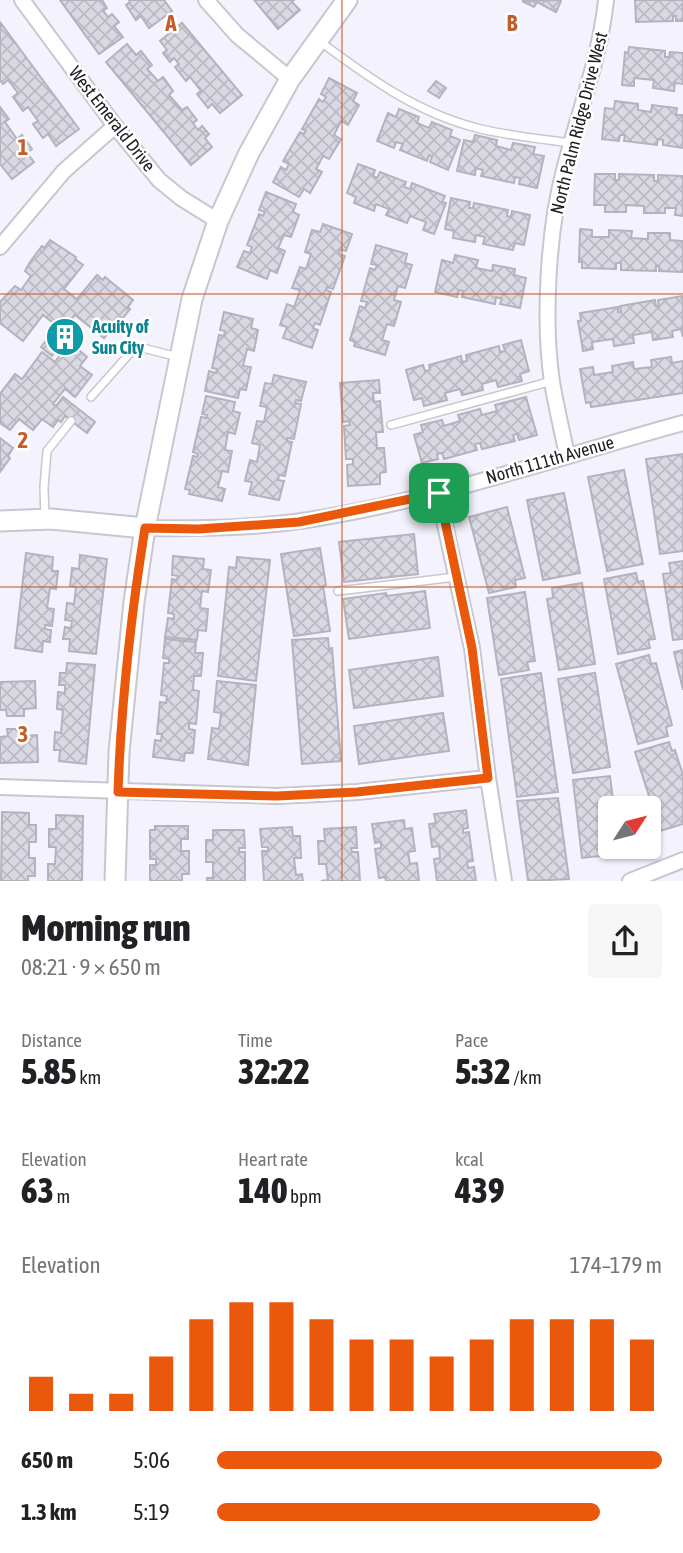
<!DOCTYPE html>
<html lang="en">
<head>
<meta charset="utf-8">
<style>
	body { margin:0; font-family:"Asap Condensed",sans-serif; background:#f6f6f6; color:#202124; height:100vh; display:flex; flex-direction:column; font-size:26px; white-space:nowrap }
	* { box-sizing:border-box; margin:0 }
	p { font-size:23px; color:#757577 }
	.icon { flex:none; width:38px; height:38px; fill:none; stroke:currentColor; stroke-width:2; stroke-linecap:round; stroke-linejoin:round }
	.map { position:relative; height:881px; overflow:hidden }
	.side { display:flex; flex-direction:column; background:#fff; flex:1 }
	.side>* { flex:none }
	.needle { width:46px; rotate:54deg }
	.controls { position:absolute; left:598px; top:796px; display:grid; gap:14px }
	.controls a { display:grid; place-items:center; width:63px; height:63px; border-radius:7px; background:#fff; box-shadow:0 2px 5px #0004; font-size:35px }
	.pin { position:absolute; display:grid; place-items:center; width:60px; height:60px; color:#fff; margin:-30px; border-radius:14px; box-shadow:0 4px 10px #0006 }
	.round { display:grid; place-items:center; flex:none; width:74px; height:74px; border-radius:7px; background:#f6f6f6 }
	.summary { display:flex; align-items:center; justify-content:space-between; height:119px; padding:0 21px }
	h1 { font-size:38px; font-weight:800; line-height:52px }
	.stats { display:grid; grid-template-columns:repeat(3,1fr); gap:10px; height:119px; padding:7px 21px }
	.stats div { display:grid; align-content:center }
	.stats b { font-size:35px; font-weight:800 }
	.stats small { font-size:19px; font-weight:400 }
	.stats p { font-size:19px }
	.chart { height:196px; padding:14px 21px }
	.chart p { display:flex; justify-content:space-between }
	.chart svg { width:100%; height:126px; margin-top:7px; stroke:#ea580c; stroke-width:6 }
	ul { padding:0 21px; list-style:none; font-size:23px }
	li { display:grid; grid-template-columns:112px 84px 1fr; align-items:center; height:52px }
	li i { height:18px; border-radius:9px; background:#ea580c }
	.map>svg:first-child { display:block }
	.building { fill:url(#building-cross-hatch); stroke:#b4b3bd; stroke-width:2 }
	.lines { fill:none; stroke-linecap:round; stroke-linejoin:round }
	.lane-casing { stroke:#c7c6d1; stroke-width:10 }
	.street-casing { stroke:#c7c6d1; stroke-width:18 }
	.secondary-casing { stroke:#c7c6d1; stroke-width:23 }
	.lane { stroke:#fff; stroke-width:7 }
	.street { stroke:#fff; stroke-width:14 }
	.secondary { stroke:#fff; stroke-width:19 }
	.route-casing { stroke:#fff; stroke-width:14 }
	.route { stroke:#ea580c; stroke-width:9 }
	.grid { fill:none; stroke:#c35e2a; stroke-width:2; stroke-opacity:0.55 }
	.labels { text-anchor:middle; stroke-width:5; stroke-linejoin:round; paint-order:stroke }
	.street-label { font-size:18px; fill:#202023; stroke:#fff }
	.culture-label { font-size:18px; font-weight:bold; fill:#0d838f; stroke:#fff; text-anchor:start }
	.grid-label { font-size:23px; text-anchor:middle; font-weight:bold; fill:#c35e2a; stroke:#fff; stroke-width:5; stroke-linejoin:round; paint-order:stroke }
</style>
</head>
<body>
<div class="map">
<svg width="683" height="881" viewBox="0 0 683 881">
	<defs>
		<pattern id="building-cross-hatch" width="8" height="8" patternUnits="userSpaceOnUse" patternTransform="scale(1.75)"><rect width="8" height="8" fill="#dad9e3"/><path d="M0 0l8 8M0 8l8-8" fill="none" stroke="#bbbac2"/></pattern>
	</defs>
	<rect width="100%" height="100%" fill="#f4f3fd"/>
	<g class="building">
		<path d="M 60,0 L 102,0 L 107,8 L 103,11 L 108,17 L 112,14 L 119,22 L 114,26 L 123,37 L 99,54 Z"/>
		<path d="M 129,0 L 164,0 L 172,11 L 149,28 L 141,16 L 136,20 L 126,5 L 130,2 Z"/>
		<path d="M 254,0 L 294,0 L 292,2 L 300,10 L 278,29 Z"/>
		<path d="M 635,0 L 683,0 L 683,21 L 676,21 L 676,16 L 673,16 L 673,21 L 636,22 Z"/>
		<path d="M 522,1 L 560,0 L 561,1 L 556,12 L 537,2 L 534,7 Z"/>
		<path d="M 0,22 L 79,129 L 56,146 L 48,134 L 43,138 L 33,124 L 38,121 L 28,107 L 23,111 L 13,97 L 18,93 L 8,80 L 3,84 L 0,80 Z"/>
		<path d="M 182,23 L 242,95 L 220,113 L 212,104 L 208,108 L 197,94 L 201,91 L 190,77 L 186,81 L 175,67 L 179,64 L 174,58 L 170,62 L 163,53 L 167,50 L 160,41 Z"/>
		<path d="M 127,44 L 136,55 L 141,51 L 152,65 L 147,69 L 158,81 L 163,77 L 173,91 L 169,95 L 182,110 L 187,107 L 197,120 L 193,123 L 198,130 L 202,126 L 209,134 L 205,138 L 212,147 L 191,165 L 106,62 Z"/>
		<path d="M 629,47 L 665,51 L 665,57 L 669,57 L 670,52 L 683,53 L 683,84 L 675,83 L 674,91 L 653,88 L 654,80 L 634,78 L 634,86 L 622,85 L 625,52 L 628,53 Z"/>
		<path d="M 329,78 L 357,93 L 353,101 L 359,105 L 348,125 L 341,121 L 334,135 L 341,139 L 329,159 L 323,156 L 316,169 L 322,172 L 310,193 L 304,189 L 299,197 L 273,182 L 281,167 L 286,170 L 289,164 L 283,161 L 300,132 L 304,134 L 306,131 L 302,129 L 319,99 L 323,102 L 326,97 L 321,94 Z"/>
		<path d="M 436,81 L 446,88 L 439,98 L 428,91 Z"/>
		<path d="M 615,101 L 638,104 L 638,110 L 651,112 L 652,105 L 677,108 L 676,115 L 683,115 L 683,148 L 663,145 L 663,140 L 658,139 L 657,145 L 624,141 L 625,135 L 620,135 L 619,141 L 602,139 L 605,108 L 614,109 Z"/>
		<path d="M 0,107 L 9,119 L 5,122 L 17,139 L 22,135 L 32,149 L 27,153 L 34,162 L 12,179 L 0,164 Z"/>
		<path d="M 399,109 L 419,117 L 417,123 L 429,128 L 432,122 L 452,130 L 450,136 L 460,140 L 448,170 L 430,162 L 432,157 L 429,155 L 427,161 L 400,150 L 403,144 L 396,142 L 394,148 L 377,141 L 388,113 L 396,117 Z"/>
		<path d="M 475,135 L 497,140 L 496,146 L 511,150 L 513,143 L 535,147 L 533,154 L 544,156 L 537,188 L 519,184 L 520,178 L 515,177 L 514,183 L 481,176 L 483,170 L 476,168 L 475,175 L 457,171 L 464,140 L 473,142 Z"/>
		<path d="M 358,164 L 375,170 L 373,176 L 377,178 L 380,172 L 406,182 L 404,187 L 410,189 L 412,183 L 445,196 L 442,202 L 446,203 L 434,234 L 423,230 L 426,222 L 410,216 L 407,223 L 386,215 L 389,209 L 376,204 L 374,211 L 354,203 L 356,197 L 347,193 Z"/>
		<path d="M 595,174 L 615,174 L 615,180 L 619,180 L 619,174 L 654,175 L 654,181 L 658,181 L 658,175 L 683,176 L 683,216 L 675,215 L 676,208 L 665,208 L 665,213 L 644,213 L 644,206 L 626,205 L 626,212 L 605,212 L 605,205 L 594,205 Z"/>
		<path d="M 266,192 L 296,204 L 293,212 L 299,215 L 291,237 L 284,235 L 278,248 L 285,251 L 277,273 L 270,270 L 267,279 L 237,267 L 244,251 L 250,253 L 252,247 L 247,245 L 259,214 L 263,216 L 265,212 L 259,210 Z"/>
		<path d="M 451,198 L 470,202 L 469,208 L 473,208 L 474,203 L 508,210 L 507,216 L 511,217 L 512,211 L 530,215 L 524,245 L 515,243 L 513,250 L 483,244 L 485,237 L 476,235 L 475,242 L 453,238 L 454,231 L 445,229 Z"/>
		<path d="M 323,224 L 352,234 L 346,251 L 340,249 L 339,254 L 345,256 L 333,289 L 327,287 L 326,290 L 331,292 L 320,325 L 315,323 L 313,328 L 318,330 L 312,348 L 283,338 L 287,327 L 280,325 L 287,304 L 294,307 L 300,290 L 292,288 L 300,267 L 306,269 L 311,254 L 305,252 L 312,230 L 320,232 Z"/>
		<path d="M 580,229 L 592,230 L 592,237 L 609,237 L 609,230 L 632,231 L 631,238 L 648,239 L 648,233 L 670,233 L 670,240 L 683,241 L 683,272 L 659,271 L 659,266 L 656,266 L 656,271 L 621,270 L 621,263 L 616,263 L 616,269 L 582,268 L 582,262 L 579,262 Z"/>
		<path d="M 50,240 L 76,257 L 75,259 L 83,265 L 64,289 L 77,299 L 97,275 L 103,280 L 105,277 L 133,300 L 128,307 L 130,309 L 112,332 L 110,331 L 104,338 L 75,315 L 68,323 L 62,321 L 82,336 L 74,346 L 87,357 L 80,366 L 92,375 L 75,397 L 65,389 L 53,404 L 56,406 L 63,397 L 95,422 L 87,433 L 65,416 L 61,422 L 58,420 L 53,427 L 42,419 L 33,430 L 19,419 L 10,430 L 0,423 L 0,394 L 15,374 L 22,379 L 42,352 L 55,362 L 60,355 L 56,351 L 52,356 L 41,347 L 57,326 L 43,315 L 23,341 L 0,323 L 0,302 L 15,286 L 21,290 L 31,276 L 25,271 L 30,262 L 42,246 L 44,248 Z"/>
		<path d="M 376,245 L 407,254 L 405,263 L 412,265 L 405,288 L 398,286 L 394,300 L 401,302 L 394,326 L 387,324 L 382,340 L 389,342 L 385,355 L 354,346 L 355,342 L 350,340 L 360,306 L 365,308 L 367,302 L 361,301 L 370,268 L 375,270 L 377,265 L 371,264 Z"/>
		<path d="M 455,255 L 478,260 L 476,268 L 492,271 L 493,265 L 515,269 L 514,275 L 526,278 L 520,308 L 500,304 L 502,299 L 496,297 L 495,304 L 462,297 L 463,291 L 459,290 L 457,297 L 435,292 L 442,260 L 453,263 Z"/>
		<path d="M 683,296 L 683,337 L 681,329 L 672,331 L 673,337 L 653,340 L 652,332 L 633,335 L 634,343 L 614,346 L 613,339 L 592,342 L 593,349 L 583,351 L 578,321 L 581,321 L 580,313 L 618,307 L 618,312 L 621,312 L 620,306 L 655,300 L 656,306 L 659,306 L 658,300 Z"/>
		<path d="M 224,312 L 253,319 L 251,328 L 258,330 L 254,351 L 247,349 L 243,366 L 251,367 L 246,390 L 240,389 L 238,398 L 205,391 L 209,371 L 216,373 L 217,369 L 212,368 L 219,335 L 224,336 L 225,331 L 220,330 Z"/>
		<path d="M 521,340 L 529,371 L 520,374 L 522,381 L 498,387 L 496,380 L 482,384 L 483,390 L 462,395 L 460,389 L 445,393 L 447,400 L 424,406 L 422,398 L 414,400 L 406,370 L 423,365 L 425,371 L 430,370 L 429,365 L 461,356 L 462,362 L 467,361 L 466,355 L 499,346 L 500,352 L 505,351 L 503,345 Z"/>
		<path d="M 671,357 L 672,363 L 683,361 L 683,393 L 591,407 L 590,402 L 586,403 L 580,369 L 593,367 L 594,375 L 613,372 L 612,366 L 633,362 L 634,369 L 652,367 L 651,360 Z"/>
		<path d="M 274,375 L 306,382 L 301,401 L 296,400 L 295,403 L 301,404 L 294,439 L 287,438 L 287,441 L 292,442 L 285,476 L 279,475 L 278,480 L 284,481 L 279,500 L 249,494 L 252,482 L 245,481 L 250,460 L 257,462 L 260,445 L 252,443 L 257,421 L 264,422 L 267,407 L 260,406 L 265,383 L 272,384 Z"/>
		<path d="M 379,380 L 380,393 L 373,393 L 374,402 L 380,401 L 383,432 L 376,432 L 377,448 L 384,448 L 386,472 L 380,473 L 380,484 L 348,486 L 347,465 L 353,464 L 353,459 L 346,459 L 344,426 L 350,425 L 349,421 L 343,422 L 340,383 Z"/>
		<path d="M 206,396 L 235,402 L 233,411 L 240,413 L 235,434 L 228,432 L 225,450 L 232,451 L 228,472 L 222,471 L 218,487 L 225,489 L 222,501 L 189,494 L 190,490 L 185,489 L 193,456 L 197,457 L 198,454 L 193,452 L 201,417 L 206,418 L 207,415 L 202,414 Z"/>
		<path d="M 526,397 L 537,435 L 519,440 L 517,434 L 513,435 L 515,441 L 482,449 L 480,443 L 475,444 L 477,450 L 444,459 L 442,453 L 437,454 L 438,459 L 422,463 L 414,435 L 423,432 L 421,425 L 442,420 L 444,426 L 460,421 L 458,415 L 480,409 L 482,415 L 497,411 L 495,405 Z"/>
		<path d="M 0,438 L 13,448 L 8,456 L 10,458 L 0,472 Z"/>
		<path d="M 683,454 L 683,551 L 660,554 L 646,459 Z"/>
		<path d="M 624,470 L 643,564 L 607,571 L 588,477 Z"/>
		<path d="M 564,493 L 580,573 L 543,580 L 527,500 Z"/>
		<path d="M 507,507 L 525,578 L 515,580 L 516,587 L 489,593 L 469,517 Z"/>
		<path d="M 414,534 L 418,574 L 344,582 L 339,542 Z"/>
		<path d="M 320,548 L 326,585 L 323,586 L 330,631 L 294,636 L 281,554 Z"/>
		<path d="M 26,553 L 53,557 L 52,571 L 58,571 L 56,589 L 50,588 L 47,608 L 54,609 L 52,626 L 45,625 L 45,629 L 51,630 L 50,642 L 43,641 L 42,652 L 15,648 Z"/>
		<path d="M 80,555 L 107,559 L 96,654 L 69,651 L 70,639 L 63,639 L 65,627 L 71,628 L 72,621 L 65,620 L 67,603 L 74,604 L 76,587 L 70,586 L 72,568 L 79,569 Z"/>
		<path d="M 173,556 L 204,559 L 203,569 L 211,570 L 208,592 L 202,591 L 200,608 L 208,609 L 206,631 L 198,630 L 197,640 L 165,637 L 168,618 L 174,619 L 174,614 L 168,613 L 172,579 L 177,580 L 178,576 L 172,575 Z"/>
		<path d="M 237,557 L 270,560 L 256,681 L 218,676 L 229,567 L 236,568 Z"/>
		<path d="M 683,561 L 683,639 L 673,640 L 663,574 L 671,573 L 669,563 Z"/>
		<path d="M 636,573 L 638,582 L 643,581 L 655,639 L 648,640 L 650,648 L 618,654 L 604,579 Z"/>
		<path d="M 582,583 L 595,664 L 559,670 L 547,599 L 553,598 L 552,588 Z"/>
		<path d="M 425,591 L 430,628 L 349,639 L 343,599 L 386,593 L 387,596 Z"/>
		<path d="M 525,592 L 535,661 L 527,662 L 529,670 L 499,675 L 487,598 Z"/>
		<path d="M 328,638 L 329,649 L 332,648 L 341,761 L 302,764 L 292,640 Z"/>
		<path d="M 165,639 L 196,642 L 195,653 L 203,653 L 201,676 L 194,676 L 193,690 L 199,691 L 196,724 L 189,723 L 189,729 L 195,730 L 193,753 L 185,753 L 184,761 L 153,757 L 155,740 L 161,741 L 162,734 L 157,734 L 160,702 L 166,703 L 167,696 L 161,695 L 164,663 L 169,663 L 169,659 L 163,658 Z"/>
		<path d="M 683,650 L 683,690 L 674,652 Z"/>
		<path d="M 649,655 L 651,664 L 656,663 L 672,725 L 666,727 L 668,736 L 638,744 L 616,664 Z"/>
		<path d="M 438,657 L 443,696 L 354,708 L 349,670 Z"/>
		<path d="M 67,663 L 95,665 L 86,764 L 59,761 L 60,750 L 54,750 L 55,732 L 61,733 L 63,710 L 57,709 L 58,692 L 65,693 L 65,685 L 59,685 L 60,673 L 66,673 Z"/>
		<path d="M 541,673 L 558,792 L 517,797 L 501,679 Z"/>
		<path d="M 595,673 L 610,767 L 573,773 L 558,679 Z"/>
		<path d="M 35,681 L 36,708 L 24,709 L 24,716 L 7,716 L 6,710 L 0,710 L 0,682 Z"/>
		<path d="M 217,681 L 256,685 L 248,765 L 208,759 L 212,728 L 219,729 L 221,713 L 214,712 Z"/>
		<path d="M 443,713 L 449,751 L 359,764 L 354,726 Z"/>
		<path d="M 7,729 L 25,729 L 25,736 L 37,735 L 38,762 L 0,763 L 0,737 L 8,736 Z"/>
		<path d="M 669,742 L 672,751 L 675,750 L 683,775 L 683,824 L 660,831 L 635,752 Z"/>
		<path d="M 610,776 L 614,808 L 611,808 L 611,847 L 619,847 L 619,854 L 582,858 L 573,780 Z"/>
		<path d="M 558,798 L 569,879 L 528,881 L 517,801 Z"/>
		<path d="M 466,810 L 468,828 L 463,829 L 463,833 L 469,832 L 473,861 L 467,862 L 468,868 L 474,867 L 476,881 L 437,881 L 434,859 L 440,858 L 439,846 L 432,847 L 429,824 L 436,823 L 434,814 Z"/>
		<path d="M 2,812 L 29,813 L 29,825 L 36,825 L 36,842 L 29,842 L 29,858 L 35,858 L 35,876 L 28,876 L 28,881 L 1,881 Z"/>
		<path d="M 56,815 L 83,816 L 82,881 L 48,881 L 48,864 L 55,864 L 56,847 L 49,847 L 49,829 L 56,829 Z"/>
		<path d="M 404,820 L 405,829 L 412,828 L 415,851 L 408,852 L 410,864 L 417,863 L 419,881 L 386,881 L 385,877 L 379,878 L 375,849 L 381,848 L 381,842 L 375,843 L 372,824 Z"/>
		<path d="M 155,826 L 188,826 L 188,839 L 181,839 L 181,851 L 189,851 L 189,874 L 182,874 L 182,881 L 150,881 L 150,865 L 156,865 L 156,859 L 150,859 L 150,830 L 155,830 Z"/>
		<path d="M 292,827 L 293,836 L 300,836 L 301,858 L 294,858 L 296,875 L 302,874 L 303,881 L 264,881 L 262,851 L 268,851 L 268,847 L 262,847 L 260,829 Z"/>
		<path d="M 356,827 L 357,848 L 351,848 L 352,852 L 358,852 L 360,881 L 321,881 L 328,880 L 326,864 L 319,864 L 318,841 L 325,841 L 324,829 Z"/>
		<path d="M 213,830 L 244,830 L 245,848 L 239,848 L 239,852 L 245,852 L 245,881 L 207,881 L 207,878 L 213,878 L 213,862 L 206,862 L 206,840 L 213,840 Z"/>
	</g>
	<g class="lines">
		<g class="lane-casing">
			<g id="lane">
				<path d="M 318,40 C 369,78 418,114 481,129 C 510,136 541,139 571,143"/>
				<path d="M 91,397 L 131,352 L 143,348 L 178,357"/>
				<path d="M 391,425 L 552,381"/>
				<path d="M 45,519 L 44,487 L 47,451 L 71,421"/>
				<path d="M 338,591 L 456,577"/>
			</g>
		</g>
		<g class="street-casing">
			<g id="street">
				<path d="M 22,0 L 115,126 L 159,180 L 181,198 L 218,221"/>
				<path d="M 206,0 L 237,35 L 290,79"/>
				<path d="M 0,247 L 64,171 L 115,126"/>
				<path d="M 567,455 C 562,431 556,406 552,382 C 543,321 548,230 564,170 C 578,114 600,58 606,0"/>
				<path d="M 438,493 L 472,648 L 488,778 L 504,881"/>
				<path d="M 145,528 C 207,529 270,528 331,516 C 450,495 566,455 683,423"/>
				<path d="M 0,787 L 277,796 L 357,792 L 488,778"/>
				<path d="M 630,881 L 683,860"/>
			</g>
		</g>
		<g class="secondary-casing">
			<g id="secondary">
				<path d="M 0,521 L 51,519 L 145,528"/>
				<path d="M 115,881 L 119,752 L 134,602 L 145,528 L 192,299 L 218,221 L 249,153 L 290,79 L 347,0"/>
			</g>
		</g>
		<use href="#lane" class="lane"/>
		<use href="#street" class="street"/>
		<use href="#secondary" class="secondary"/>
	</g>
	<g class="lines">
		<g class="route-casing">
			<path id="route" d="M 439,493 L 472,648 L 488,778 L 357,792 L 277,796 L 118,792 C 121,704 131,615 145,528 L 199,529 L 299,522 Z"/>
		</g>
		<use href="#route" class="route"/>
	</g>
	<path class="grid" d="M 342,0 L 342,881M 0,294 L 683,294M 0,587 L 683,587"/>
	<defs>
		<g id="building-disc" transform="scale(2.0125)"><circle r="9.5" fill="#0f9aa8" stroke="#fff"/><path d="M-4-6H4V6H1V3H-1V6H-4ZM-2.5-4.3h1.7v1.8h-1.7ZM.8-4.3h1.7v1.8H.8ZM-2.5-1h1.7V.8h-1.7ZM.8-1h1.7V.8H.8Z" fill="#fff"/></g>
	</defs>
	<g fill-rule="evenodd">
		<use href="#building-disc" x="65" y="337"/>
	</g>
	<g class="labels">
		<g class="street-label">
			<text transform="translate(112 119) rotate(52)" y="6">West Emerald Drive</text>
			<text transform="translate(579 123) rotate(-76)" y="6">North Palm Ridge Drive West</text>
			<text transform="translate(550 460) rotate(-16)" y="6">North 111th Avenue</text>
		</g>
		<g class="culture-label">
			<text x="92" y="333">Acuity of<tspan x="92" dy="21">Sun City</tspan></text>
		</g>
	</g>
	<g class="grid-label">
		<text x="171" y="31">A</text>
		<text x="512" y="31">B</text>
		<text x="23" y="155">1</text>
		<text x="23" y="448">2</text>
		<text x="23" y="742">3</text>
	</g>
</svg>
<div class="controls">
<a><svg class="needle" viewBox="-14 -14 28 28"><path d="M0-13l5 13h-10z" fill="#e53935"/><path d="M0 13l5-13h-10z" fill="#757577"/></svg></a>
</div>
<div class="pin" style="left:439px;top:493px;background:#1e9e55"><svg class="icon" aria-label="arrive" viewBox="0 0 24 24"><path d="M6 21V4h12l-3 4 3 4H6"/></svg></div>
</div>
<section class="side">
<div class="summary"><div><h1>Morning run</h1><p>08:21 · 9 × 650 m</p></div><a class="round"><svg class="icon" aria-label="share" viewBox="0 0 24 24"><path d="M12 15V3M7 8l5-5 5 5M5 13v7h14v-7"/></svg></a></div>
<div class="stats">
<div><p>Distance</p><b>5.85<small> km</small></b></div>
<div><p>Time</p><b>32:22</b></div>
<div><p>Pace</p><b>5:32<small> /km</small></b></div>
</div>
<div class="stats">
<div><p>Elevation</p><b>63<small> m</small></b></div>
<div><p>Heart rate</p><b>140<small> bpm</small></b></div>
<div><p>kcal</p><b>439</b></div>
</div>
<div class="chart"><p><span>Elevation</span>174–179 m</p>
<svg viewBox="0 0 160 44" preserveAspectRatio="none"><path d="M5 44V32M15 44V38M25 44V38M35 44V25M45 44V12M55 44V6M65 44V6M75 44V12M85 44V19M95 44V19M105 44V25M115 44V19M125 44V12M135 44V12M145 44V12M155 44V19"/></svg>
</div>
<ul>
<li><b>650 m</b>5:06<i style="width:100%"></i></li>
<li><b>1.3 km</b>5:19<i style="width:86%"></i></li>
</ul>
</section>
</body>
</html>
